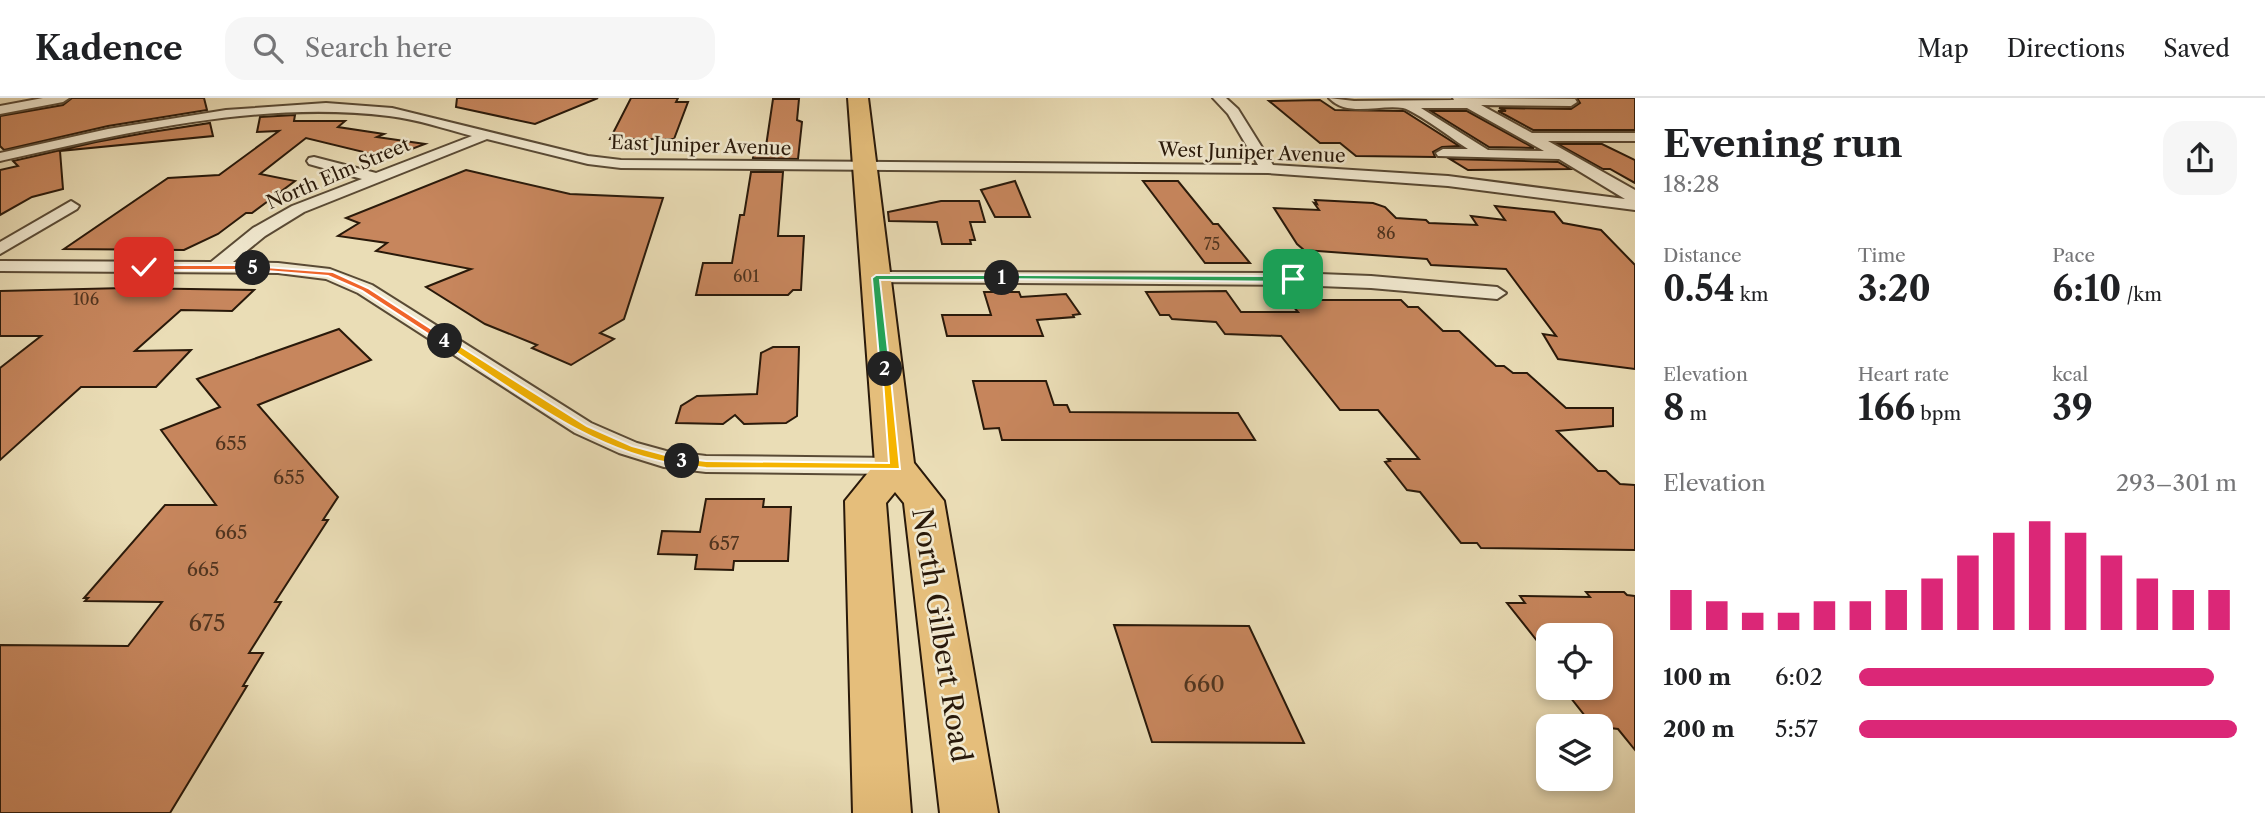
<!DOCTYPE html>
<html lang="en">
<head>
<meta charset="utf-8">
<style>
	body { margin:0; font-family:"Libre Caslon Text",serif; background:#f6f6f6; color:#202124; height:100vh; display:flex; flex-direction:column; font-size:26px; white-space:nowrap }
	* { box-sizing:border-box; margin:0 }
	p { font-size:23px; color:#757577 }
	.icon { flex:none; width:38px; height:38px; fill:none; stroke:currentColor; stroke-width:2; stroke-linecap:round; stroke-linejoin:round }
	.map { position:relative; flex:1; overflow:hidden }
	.sheet { display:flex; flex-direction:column; background:#fff; width:630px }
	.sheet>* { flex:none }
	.controls { position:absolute; left:1536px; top:525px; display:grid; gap:14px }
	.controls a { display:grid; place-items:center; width:77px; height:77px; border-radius:14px; background:#fff; box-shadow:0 4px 10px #0003; font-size:35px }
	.pin { position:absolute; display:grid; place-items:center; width:60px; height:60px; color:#fff; margin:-30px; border-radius:14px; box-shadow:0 4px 10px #0006 }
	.km { position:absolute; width:35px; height:35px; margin:-18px; border-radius:50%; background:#222; color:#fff; font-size:19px; line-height:35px; text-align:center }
	.round { display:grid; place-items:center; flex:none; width:74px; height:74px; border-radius:21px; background:#f6f6f6 }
	.summary { display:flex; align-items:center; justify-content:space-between; height:119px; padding:0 28px }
	h1 { font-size:38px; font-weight:700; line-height:52px }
	.figures { display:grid; grid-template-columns:repeat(3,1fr); gap:10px; height:119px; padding:7px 28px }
	.figures div { display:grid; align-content:center }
	.figures b { font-size:35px; font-weight:700 }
	.figures small { font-size:19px; font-weight:400 }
	.figures p { font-size:19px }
	.chart { height:196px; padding:14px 28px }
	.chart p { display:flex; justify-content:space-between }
	.chart svg { width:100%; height:126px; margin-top:7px; stroke:#db2777; stroke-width:6 }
	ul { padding:0 28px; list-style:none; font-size:23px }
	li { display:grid; grid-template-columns:112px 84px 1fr; align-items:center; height:52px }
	li i { height:18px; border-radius:9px; background:#db2777 }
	header { display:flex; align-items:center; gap:42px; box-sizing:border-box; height:98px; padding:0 35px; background:#fff; border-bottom:2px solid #e0e0e0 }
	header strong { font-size:33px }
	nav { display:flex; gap:38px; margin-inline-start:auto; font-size:24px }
	.search { width:490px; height:63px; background:#f6f6f6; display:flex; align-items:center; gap:18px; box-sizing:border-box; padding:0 24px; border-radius:21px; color:#757577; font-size:26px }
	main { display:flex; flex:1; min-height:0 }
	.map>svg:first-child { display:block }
	.building { fill:#c7865d; stroke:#29190a; stroke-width:2 }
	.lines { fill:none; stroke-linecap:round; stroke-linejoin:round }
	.minor-casing { stroke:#594a35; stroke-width:4 }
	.primary-casing { stroke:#29190a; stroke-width:4 }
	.minor { fill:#f1e9d0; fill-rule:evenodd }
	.primary { fill:#e5be7b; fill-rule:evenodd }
	.split-1 { fill:#22a559; stroke:#fff; stroke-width:2 }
	.split-2 { fill:#22a559; stroke:#fff; stroke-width:2 }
	.split-3 { fill:#f5b400; stroke:#fff; stroke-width:2 }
	.split-4 { fill:#f5b400; stroke:#fff; stroke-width:2 }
	.split-5 { fill:#f0652b; stroke:#fff; stroke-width:2 }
	.split-6 { fill:#f0652b; stroke:#fff; stroke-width:2 }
	.labels { text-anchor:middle; stroke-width:5; stroke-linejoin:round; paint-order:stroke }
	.far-number-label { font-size:16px; fill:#50341f }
	.far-street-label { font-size:19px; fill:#29190a; stroke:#f1e9d0 }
	.number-label { font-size:19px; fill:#50341f }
	.near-number-label { font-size:23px; fill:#50341f }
	.near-street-label { font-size:28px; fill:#29190a; stroke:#f1e9d0 }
</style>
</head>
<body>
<header>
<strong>Kadence</strong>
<div class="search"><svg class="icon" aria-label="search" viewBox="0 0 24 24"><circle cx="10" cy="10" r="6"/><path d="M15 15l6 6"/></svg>Search here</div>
<nav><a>Map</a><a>Directions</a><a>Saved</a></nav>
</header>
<main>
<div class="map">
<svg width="1635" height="715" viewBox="0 0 1635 715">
	<rect width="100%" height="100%" fill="#eaddb6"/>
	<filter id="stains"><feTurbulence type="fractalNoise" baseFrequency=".00286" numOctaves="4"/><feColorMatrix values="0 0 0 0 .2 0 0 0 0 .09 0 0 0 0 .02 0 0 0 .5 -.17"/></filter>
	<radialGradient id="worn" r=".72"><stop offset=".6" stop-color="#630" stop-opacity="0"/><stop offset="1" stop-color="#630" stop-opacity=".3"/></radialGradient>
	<g class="building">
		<path d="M 72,0 L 204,0 L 207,12 L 108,28 L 4,52 L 0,48 L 0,18 L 63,7 Z"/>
		<path d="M 457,0 L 598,0 L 535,26 L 456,9 Z"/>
		<path d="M 631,0 L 678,0 L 676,4 L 688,4 L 674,41 L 610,41 Z"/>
		<path d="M 1577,0 L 1635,0 L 1635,32 L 1533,32 L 1498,13 L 1506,13 L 1499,10 L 1571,11 L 1580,5 Z"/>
		<path d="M 773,1 L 799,1 L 797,22 L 802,24 L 798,61 L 753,60 L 754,50 L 765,55 Z"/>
		<path d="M 1320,2 L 1335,12 L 1404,13 L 1459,48 L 1442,49 L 1433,54 L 1435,59 L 1356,58 L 1340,45 L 1320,45 L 1269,3 Z"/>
		<path d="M 1431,13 L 1467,13 L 1534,50 L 1489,49 Z"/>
		<path d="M 295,17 L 294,23 L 345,23 L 338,29 L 384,36 L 377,39 L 425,46 L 388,60 L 306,40 L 260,76 L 295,83 L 252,115 L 246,115 L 218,136 L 184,152 L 64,151 L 168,80 L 219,77 L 279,33 L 257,34 L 260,19 Z"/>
		<path d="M 210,25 L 213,38 L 60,53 L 63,91 L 32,99 L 0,117 L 0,72 L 18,68 L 13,63 L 96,44 L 145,35 Z"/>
		<path d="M 1558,46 L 1602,46 L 1635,62 L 1635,85 L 1610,71 L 1603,71 Z"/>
		<path d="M 1450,61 L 1558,64 L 1570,71 L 1468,72 Z"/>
		<path d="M 466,72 L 570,96 L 663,100 L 624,221 L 600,235 L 614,241 L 571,267 L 532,250 L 537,247 L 485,226 L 426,189 L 471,171 L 376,153 L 387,145 L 338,138 L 359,125 L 346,120 Z"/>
		<path d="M 751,74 L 783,74 L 778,138 L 804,138 L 801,192 L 793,192 L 788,197 L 696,197 L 703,165 L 732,165 L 740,117 L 744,117 Z"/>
		<path d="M 1015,83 L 1030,119 L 995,119 L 981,92 Z"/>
		<path d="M 1143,83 L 1178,83 L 1213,126 L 1218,126 L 1250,165 L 1205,165 Z"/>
		<path d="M 1315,102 L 1373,105 L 1385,109 L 1396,120 L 1426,122 L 1429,125 L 1477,127 L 1471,118 L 1505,122 L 1495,108 L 1554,114 L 1563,125 L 1601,132 L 1635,167 L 1635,271 L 1558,261 L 1543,236 L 1556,238 L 1506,171 L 1431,167 L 1427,161 L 1304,152 L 1297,146 L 1274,110 L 1319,112 L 1314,105 L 1317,106 Z"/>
		<path d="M 941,103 L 979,103 L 985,124 L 970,124 L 975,142 L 970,142 L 971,146 L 942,146 L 937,124 L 889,123 L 888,114 Z"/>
		<path d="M 125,190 L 254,192 L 232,213 L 181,212 L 135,253 L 191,252 L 156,289 L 81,289 L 0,362 L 0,270 L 41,238 L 0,238 L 0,193 Z"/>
		<path d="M 1226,193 L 1241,214 L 1298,214 L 1288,202 L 1401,202 L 1408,209 L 1418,209 L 1443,233 L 1459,233 L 1496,268 L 1504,268 L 1513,275 L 1527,275 L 1566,310 L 1613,310 L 1613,328 L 1557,333 L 1598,373 L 1606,373 L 1620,386 L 1635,387 L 1635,452 L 1481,450 L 1477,445 L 1461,445 L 1420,394 L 1407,392 L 1385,364 L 1390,363 L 1388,361 L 1419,361 L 1378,312 L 1340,312 L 1281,238 L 1225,236 L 1216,224 L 1172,221 L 1169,217 L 1160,217 L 1146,194 Z"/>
		<path d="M 984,194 L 1019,194 L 1021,199 L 1066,196 L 1080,216 L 1073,217 L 1074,219 L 1037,222 L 1043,238 L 947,238 L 942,217 L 991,217 Z"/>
		<path d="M 339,231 L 371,262 L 258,307 L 338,399 L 323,422 L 328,422 L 275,504 L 281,504 L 249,555 L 263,555 L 243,588 L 247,588 L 170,715 L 0,715 L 0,547 L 128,548 L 162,504 L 85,503 L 88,500 L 84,500 L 165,407 L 216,407 L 161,332 L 220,309 L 197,281 Z"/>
		<path d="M 773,249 L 799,249 L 797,318 L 786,325 L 744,326 L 735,317 L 723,326 L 676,325 L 681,308 L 697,298 L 757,296 L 761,255 Z"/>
		<path d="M 973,283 L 1046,283 L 1054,307 L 1067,307 L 1070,314 L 1238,315 L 1255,342 L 1002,342 L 999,330 L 984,331 Z"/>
		<path d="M 706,401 L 764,401 L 763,409 L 791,409 L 788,463 L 734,463 L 733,472 L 695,471 L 697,457 L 658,456 L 662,433 L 700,434 Z"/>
		<path d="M 1586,494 L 1624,494 L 1627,497 L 1635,498 L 1635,652 L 1618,631 L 1593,628 L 1563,590 L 1601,590 L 1601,537 L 1549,537 L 1549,558 L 1507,505 L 1525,505 L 1520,498 L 1590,499 Z"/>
		<path d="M 1114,527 L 1249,528 L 1304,645 L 1152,644 Z"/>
	</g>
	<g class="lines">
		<g class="minor-casing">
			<g id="minor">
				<path d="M 43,0 L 69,0 L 63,4 L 0,16 L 0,8 Z"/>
				<path d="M 1213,0 L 1226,0 L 1238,11 L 1273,67 L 1448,78 L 1625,101 L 1559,61 L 1438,58 L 1436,55 L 1443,51 L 1468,51 C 1454,42 1416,13 1403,10 C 1379,6 1348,20 1329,0 L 1354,3 L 1454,2 L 1453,0 L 1575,1 L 1577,4 L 1571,8 L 1481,7 L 1532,35 L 1635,35 L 1635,43 L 1548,43 L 1635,92 L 1635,112 L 1448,88 L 1268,75 L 621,70 L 588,66 L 487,41 L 304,114 L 265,138 L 233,164 L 278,165 L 330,171 L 372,187 L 591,325 L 637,345 L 666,353 L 706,358 L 895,360 L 904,362 L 907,368 L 904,374 L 895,376 L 706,374 L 664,369 L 619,355 L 575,335 L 358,195 L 326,181 L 278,175 L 0,173 L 0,163 L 211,164 L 253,130 L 292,108 L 362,81 L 309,66 L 307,63 L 309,60 L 314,59 L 376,75 L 472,38 C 445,31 417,21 389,18 C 259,2 126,35 0,63 L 0,55 L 108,31 L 226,12 L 326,5 L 392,10 L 588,58 L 621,62 L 1258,67 L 1228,16 ZM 1421,10 L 1467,10 L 1544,53 L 1488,52 Z"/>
				<path d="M 71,103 L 79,108 L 77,111 L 0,156 L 0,144 Z"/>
				<path d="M 876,174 L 1293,175 L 1371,178 L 1497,189 L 1506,195 L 1497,201 L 1371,190 L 1293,187 L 869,184 L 867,180 L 869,176 Z"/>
			</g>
		</g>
		<g class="primary-casing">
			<path id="primary" d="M 848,0 L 868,0 L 914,365 L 944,403 L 998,715 L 940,715 L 904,405 L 895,394 L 886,405 L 911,715 L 853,715 L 845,403 L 875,366 Z"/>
		</g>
		<use href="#minor" class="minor"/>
		<use href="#primary" class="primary"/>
	</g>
	<path class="split-1" d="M 1002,177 L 1293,178 L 1298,181 L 1293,184 L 999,181 Z"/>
	<path class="split-2" d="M 876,177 L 1002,177 L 1006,180 L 1002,182 L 880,182 L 890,271 L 885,274 L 880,271 L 872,180 Z"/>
	<path class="split-3" d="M 882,268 L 890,271 L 900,371 L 706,370 L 682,367 L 677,363 L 682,360 L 706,363 L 889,365 Z"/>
	<path class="split-4" d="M 442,241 L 449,241 L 587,328 L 632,348 L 688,363 L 682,367 C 593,356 516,293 442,245 Z"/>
	<path class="split-5" d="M 250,168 L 333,174 L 368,190 L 450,243 L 442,245 L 362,193 L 328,178 L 253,172 Z"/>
	<path class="split-6" d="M 141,167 L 253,167 L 257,170 L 253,172 L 144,172 Z"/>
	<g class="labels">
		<g class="far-number-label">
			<text x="1386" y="141">86</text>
			<text x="1212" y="152">75</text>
			<text x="746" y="184">601</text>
			<text x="86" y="207">106</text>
		</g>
		<g class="far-street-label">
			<text transform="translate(701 47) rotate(2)" y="7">East Juniper Avenue</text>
			<text transform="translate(1252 54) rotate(2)" y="7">West Juniper Avenue</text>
			<text transform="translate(338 75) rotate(-23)" y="7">North Elm Street</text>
		</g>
		<g class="number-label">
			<text x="231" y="352">655</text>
			<text x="289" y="386">655</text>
			<text x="231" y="441">665</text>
			<text x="724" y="452">657</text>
			<text x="203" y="478">665</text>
		</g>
		<g class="near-number-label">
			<text x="207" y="533">675</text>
			<text x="1204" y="594">660</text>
		</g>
		<g class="near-street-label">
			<text transform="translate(942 537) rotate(81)" y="10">North Gilbert Road</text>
		</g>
	</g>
	<rect width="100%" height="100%" filter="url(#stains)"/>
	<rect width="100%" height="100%" fill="url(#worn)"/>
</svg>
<div class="controls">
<a><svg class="icon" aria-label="locate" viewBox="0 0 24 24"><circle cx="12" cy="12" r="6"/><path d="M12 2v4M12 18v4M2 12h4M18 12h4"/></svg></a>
<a><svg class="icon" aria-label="layers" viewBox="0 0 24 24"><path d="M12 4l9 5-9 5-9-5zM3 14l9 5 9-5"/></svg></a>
</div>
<div class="pin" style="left:1293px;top:181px;background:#1e9e55"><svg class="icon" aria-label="arrive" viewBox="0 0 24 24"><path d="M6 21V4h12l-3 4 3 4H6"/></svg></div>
<div class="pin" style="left:144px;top:169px;background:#d93025"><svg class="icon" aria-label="check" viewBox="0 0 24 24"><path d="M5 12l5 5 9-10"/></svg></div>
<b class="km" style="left:1002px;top:180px">1</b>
<b class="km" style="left:885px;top:271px">2</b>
<b class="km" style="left:682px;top:363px">3</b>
<b class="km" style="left:445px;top:243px">4</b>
<b class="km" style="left:253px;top:170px">5</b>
</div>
<section class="sheet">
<div class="summary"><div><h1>Evening run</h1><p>18:28</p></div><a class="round"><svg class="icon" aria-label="share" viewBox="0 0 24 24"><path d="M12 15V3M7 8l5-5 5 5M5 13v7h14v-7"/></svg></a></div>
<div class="figures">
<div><p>Distance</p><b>0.54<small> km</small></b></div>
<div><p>Time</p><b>3:20</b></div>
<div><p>Pace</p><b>6:10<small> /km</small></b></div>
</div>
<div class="figures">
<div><p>Elevation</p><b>8<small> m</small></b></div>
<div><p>Heart rate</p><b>166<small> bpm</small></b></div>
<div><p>kcal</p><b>39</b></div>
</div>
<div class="chart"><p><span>Elevation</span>293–301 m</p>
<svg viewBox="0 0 160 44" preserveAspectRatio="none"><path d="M5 44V30M15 44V34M25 44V38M35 44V38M45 44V34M55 44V34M65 44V30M75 44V26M85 44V18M95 44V10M105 44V6M115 44V10M125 44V18M135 44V26M145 44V30M155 44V30"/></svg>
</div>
<ul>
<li><b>100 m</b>6:02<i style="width:94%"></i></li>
<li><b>200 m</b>5:57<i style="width:100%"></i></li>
</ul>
</section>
</main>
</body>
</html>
